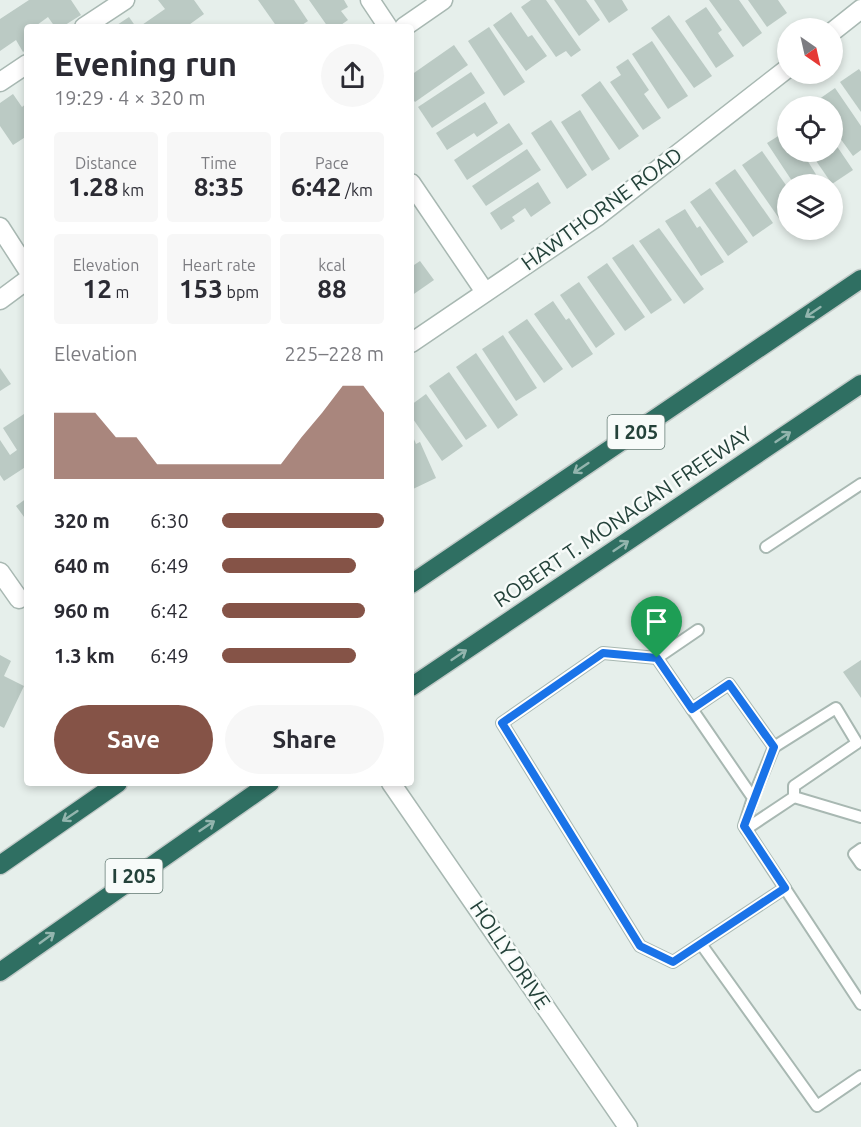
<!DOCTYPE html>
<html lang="en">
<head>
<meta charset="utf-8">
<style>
	body { margin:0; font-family:Ubuntu,sans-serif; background:#f7f7f7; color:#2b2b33; height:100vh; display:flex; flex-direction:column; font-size:22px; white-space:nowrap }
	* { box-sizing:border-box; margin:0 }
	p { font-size:20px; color:#7c7c81 }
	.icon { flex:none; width:33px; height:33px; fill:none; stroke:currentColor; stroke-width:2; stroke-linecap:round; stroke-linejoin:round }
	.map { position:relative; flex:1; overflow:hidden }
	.sheet { position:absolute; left:24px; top:24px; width:390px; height:762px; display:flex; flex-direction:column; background:#fff; border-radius:6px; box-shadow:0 3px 9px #0003 }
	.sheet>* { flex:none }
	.needle { width:39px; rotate:146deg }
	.fabs { position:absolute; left:777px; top:18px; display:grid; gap:12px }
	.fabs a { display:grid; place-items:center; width:66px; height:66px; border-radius:50%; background:#fff; box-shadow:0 3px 9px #0003; font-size:30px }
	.pin { position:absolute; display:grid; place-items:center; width:51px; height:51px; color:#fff; margin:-62px -26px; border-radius:50% 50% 50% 0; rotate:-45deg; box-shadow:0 0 6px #0007 }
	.pin .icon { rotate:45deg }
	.round { display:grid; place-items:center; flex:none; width:63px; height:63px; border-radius:32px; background:#f7f7f7 }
	.head { display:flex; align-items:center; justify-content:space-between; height:102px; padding:0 30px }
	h1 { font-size:33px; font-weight:700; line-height:45px }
	.figures { display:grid; grid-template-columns:repeat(3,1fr); gap:9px; height:102px; padding:6px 30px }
	.figures div { display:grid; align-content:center; border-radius:6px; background:#f7f7f7; text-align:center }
	.figures b { font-size:26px; font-weight:700 }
	.figures small { font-size:16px; font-weight:400 }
	.figures p { font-size:16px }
	.chart { height:168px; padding:12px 30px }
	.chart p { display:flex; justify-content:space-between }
	.chart svg { width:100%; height:108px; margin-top:6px; fill:#855347; opacity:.7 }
	.primary-button { display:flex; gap:12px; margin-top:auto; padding:12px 30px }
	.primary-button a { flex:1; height:69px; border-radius:36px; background:#855347; color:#fff; font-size:24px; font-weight:700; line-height:69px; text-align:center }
	.primary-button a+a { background:#f7f7f7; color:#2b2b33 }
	ul { padding:0 30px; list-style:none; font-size:20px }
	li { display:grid; grid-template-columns:96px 72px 1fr; align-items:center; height:45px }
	li i { height:15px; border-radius:8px; background:#855347 }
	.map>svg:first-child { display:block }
	.building { fill:#bbcac4 }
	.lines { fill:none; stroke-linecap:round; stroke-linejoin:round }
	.service-casing { stroke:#a8b8b2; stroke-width:14 }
	.minor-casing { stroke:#a8b8b2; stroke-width:21 }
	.tertiary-casing { stroke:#a8b8b2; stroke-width:21 }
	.motorway-casing { stroke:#c2cac8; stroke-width:21 }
	.service { stroke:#fff; stroke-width:10 }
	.minor { stroke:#fff; stroke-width:18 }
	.tertiary { stroke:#fff; stroke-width:18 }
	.motorway { stroke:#2f6f62; stroke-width:18 }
	.oneway { stroke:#93b5ae }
	.route-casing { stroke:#fff; stroke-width:12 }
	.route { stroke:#1a73e8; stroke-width:8 }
	.labels { text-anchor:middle; stroke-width:5; stroke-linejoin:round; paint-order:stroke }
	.shield { fill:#f7fbf9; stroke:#637a73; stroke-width:1.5 }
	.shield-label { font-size:20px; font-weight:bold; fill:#24423a }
	.street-label { font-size:21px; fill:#24423a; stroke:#f7fbf9 }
</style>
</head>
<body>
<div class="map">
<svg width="861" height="1127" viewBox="0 0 861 1127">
	<rect width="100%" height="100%" fill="#e6efeb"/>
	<g class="building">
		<path d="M 29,0 L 71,0 L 81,15 L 62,27 L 55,27 L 48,17 L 37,25 L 38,27 L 27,27 L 27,49 L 23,52 L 16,40 L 0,51 L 0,19 Z"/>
		<path d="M 158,0 L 194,0 L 204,14 L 186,27 L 139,27 L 165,9 Z"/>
		<path d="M 258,0 L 294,0 L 308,21 L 299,27 L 277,27 Z"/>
		<path d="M 309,0 L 344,0 L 348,7 L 341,11 L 348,20 L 338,27 L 328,27 Z"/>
		<path d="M 531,0 L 546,0 L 581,50 L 571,57 L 566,51 L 556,57 L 521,7 Z"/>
		<path d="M 554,0 L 586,0 L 600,20 L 579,36 Z"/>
		<path d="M 594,0 L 622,0 L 628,10 L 609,23 Z"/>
		<path d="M 709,0 L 739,0 L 762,33 L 743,47 Z"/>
		<path d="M 748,0 L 778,0 L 787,13 L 767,27 Z"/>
		<path d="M 706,7 L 722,30 L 718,33 L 734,56 L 716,68 L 685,21 Z"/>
		<path d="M 511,12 L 528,37 L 532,35 L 547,56 L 526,71 L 493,25 Z"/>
		<path d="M 669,15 L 712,76 L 694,88 L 651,28 Z"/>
		<path d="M 129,17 L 136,27 L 114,27 Z"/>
		<path d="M 489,27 L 525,82 L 504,96 L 468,41 Z"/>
		<path d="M 652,41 L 688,96 L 668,109 L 632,54 Z"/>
		<path d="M 454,45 L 468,65 L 415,102 L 411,97 L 411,75 Z"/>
		<path d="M 628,59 L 649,90 L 644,94 L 661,118 L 643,130 L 610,82 L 621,75 L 616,67 Z"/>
		<path d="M 859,69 L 861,72 L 861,112 L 840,82 Z"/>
		<path d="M 471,72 L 485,93 L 432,128 L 418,107 Z"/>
		<path d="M 600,81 L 639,136 L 619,150 L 581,95 Z"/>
		<path d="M 835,88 L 861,126 L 861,150 L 853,156 L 832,127 L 832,106 L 818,106 L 815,102 Z"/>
		<path d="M 13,94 L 22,107 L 27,103 L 27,136 L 13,145 L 0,126 L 0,103 Z"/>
		<path d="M 485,102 L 498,123 L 477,137 L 474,133 L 447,150 L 436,133 Z"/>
		<path d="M 580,110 L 610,159 L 592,171 L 561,122 Z"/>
		<path d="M 551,120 L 587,175 L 567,189 L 531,133 Z"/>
		<path d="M 509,123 L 523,144 L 467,180 L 454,160 Z"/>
		<path d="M 788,130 L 788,152 L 802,152 L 822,184 L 794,184 L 767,143 Z"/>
		<path d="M 832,139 L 853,170 L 832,184 L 810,152 L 832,152 Z"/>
		<path d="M 527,149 L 541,170 L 486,206 L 472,186 Z"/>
		<path d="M 762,151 L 788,188 L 788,225 L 785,227 L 742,165 Z"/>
		<path d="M 735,169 L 773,223 L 753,237 L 715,183 Z"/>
		<path d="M 538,182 L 551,203 L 531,217 L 525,208 L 512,217 L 515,221 L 501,230 L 490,213 Z"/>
		<path d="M 710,188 L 748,242 L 728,256 L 690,202 Z"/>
		<path d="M 685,209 L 697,228 L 700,226 L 724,262 L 701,276 L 665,221 Z"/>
		<path d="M 659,228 L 704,289 L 684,304 L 639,241 Z"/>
		<path d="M 633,244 L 672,300 L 651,314 L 612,258 Z"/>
		<path d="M 420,261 L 434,280 L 411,296 L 411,267 Z"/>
		<path d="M 607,263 L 645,317 L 625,331 L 587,277 Z"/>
		<path d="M 579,282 L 615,334 L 596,348 L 560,295 Z"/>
		<path d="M 553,301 L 566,320 L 569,318 L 593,354 L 572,368 L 534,314 Z"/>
		<path d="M 527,319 L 563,369 L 544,383 L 508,332 Z"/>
		<path d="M 503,335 L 537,388 L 516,401 L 482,349 Z"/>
		<path d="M 476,353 L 518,415 L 498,429 L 456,367 Z"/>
		<path d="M 0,368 L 11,384 L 0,391 Z"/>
		<path d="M 449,372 L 487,426 L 466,440 L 429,386 Z"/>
		<path d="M 426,394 L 463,446 L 442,461 L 411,416 L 411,405 Z"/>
		<path d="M 27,412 L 27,466 L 4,481 L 0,475 L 0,440 L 10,455 L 17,450 L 3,428 Z"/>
		<path d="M 411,432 L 416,444 L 420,442 L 436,478 L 413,489 Z"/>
		<path d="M 27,498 L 27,521 L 16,506 Z"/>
		<path d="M 0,655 L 11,661 L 4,676 L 24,686 L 4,728 L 0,726 Z"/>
		<path d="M 861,660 L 861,698 L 843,672 Z"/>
	</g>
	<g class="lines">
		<g class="service-casing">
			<g id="service">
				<path d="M 766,547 L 861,484"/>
				<path d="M 698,630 L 657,658 L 753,798 L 744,826 L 861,1004"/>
				<path d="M 657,658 L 603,653 L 502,723 L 640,946 L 673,962 L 785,888"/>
				<path d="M 692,709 L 729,684 L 774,747 L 753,798"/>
				<path d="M 794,797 L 861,817"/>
				<path d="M 746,829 L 794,797 L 794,786 L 857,743 L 836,708 L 774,747"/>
				<path d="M 861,849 L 854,854 L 861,864"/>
				<path d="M 701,944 L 817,1106 L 861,1076"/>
			</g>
		</g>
		<g class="minor-casing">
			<g id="minor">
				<path d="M 370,0 L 388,27"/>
				<path d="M 84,27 L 125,0"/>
				<path d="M 832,32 L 861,9"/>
				<path d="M 0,82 L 27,64"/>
				<path d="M 411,183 L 485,292"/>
				<path d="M 0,300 L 27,280"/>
				<path d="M 411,343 L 598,216 L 788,68"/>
				<path d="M 0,572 L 19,599"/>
			</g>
		</g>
		<g class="tertiary-casing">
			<g id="tertiary">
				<path d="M 404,27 L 443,0"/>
				<path d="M 0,227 L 27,269"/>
				<path d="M 391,783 L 628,1127"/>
			</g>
		</g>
		<g class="motorway-casing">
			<g id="motorway">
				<path d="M 411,584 L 861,279"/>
				<path d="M 411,687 L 861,384"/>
				<path d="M 0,865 L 118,783"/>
				<path d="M 0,972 L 270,783"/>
			</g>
		</g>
		<use href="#service" class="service"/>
		<use href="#minor" class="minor"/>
		<use href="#tertiary" class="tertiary"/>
		<use href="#motorway" class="motorway"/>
	</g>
	<defs><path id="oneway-shaft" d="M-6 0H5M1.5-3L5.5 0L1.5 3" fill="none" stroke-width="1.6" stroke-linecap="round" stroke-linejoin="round" transform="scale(1.5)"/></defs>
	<g class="oneway">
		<use href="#oneway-shaft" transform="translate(813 312) rotate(146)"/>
		<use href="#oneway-shaft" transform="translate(783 437) rotate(-34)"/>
		<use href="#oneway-shaft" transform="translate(581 468) rotate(146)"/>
		<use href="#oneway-shaft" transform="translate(621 546) rotate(-34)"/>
		<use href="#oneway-shaft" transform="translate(459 655) rotate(-34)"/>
		<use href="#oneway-shaft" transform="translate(70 816) rotate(146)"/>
		<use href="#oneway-shaft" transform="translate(207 826) rotate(-34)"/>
		<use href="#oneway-shaft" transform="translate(47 938) rotate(-36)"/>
	</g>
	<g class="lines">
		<g class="route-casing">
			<path id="route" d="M 603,653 L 657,658 L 692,709 L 729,684 L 774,747 L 744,826 L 785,888 L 673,962 L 640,946 L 502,723 Z"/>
		</g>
		<use href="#route" class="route"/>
	</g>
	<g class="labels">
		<g class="shield">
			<rect x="607.5" y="415" width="57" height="34" rx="4.5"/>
			<rect x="105.5" y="859" width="57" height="34" rx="4.5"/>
		</g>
		<g class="shield-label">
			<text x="636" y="439">I 205</text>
			<text x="134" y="883">I 205</text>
		</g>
		<g class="street-label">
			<text transform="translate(602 209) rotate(-36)" y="7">HAWTHORNE ROAD</text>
			<text transform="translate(623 517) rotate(-34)" y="7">ROBERT T. MONAGAN FREEWAY</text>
			<text transform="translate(510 955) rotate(56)" y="7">HOLLY DRIVE</text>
		</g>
	</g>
</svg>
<div class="fabs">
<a><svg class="needle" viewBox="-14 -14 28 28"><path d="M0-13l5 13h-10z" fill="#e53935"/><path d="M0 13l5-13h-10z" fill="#7c7c81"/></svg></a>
<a><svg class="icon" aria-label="locate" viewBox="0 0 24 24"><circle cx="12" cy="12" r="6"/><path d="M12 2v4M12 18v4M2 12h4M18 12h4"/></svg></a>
<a><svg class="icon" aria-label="layers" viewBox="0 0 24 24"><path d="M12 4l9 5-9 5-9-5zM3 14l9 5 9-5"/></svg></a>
</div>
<div class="pin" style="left:657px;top:658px;background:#1e9e55"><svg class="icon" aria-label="arrive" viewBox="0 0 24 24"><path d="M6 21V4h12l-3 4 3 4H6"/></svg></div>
<section class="sheet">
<div class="head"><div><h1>Evening run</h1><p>19:29 · 4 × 320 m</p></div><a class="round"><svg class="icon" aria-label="share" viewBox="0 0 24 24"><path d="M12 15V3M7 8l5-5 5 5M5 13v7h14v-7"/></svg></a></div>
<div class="figures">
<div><p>Distance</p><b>1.28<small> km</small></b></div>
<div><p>Time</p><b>8:35</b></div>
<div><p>Pace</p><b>6:42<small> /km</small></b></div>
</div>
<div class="figures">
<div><p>Elevation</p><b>12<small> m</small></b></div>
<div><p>Heart rate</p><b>153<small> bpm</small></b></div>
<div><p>kcal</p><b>88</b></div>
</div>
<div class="chart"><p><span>Elevation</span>225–228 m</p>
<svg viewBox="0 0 160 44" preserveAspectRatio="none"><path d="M0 44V17L10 17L20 17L30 27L40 27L50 38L60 38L70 38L80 38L90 38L100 38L110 38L120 27L130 17L140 6L150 6L160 17V44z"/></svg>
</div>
<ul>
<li><b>320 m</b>6:30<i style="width:100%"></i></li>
<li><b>640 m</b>6:49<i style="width:83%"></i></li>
<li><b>960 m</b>6:42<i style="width:88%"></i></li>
<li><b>1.3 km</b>6:49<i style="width:83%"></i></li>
</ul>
<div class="primary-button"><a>Save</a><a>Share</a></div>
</section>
</div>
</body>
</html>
